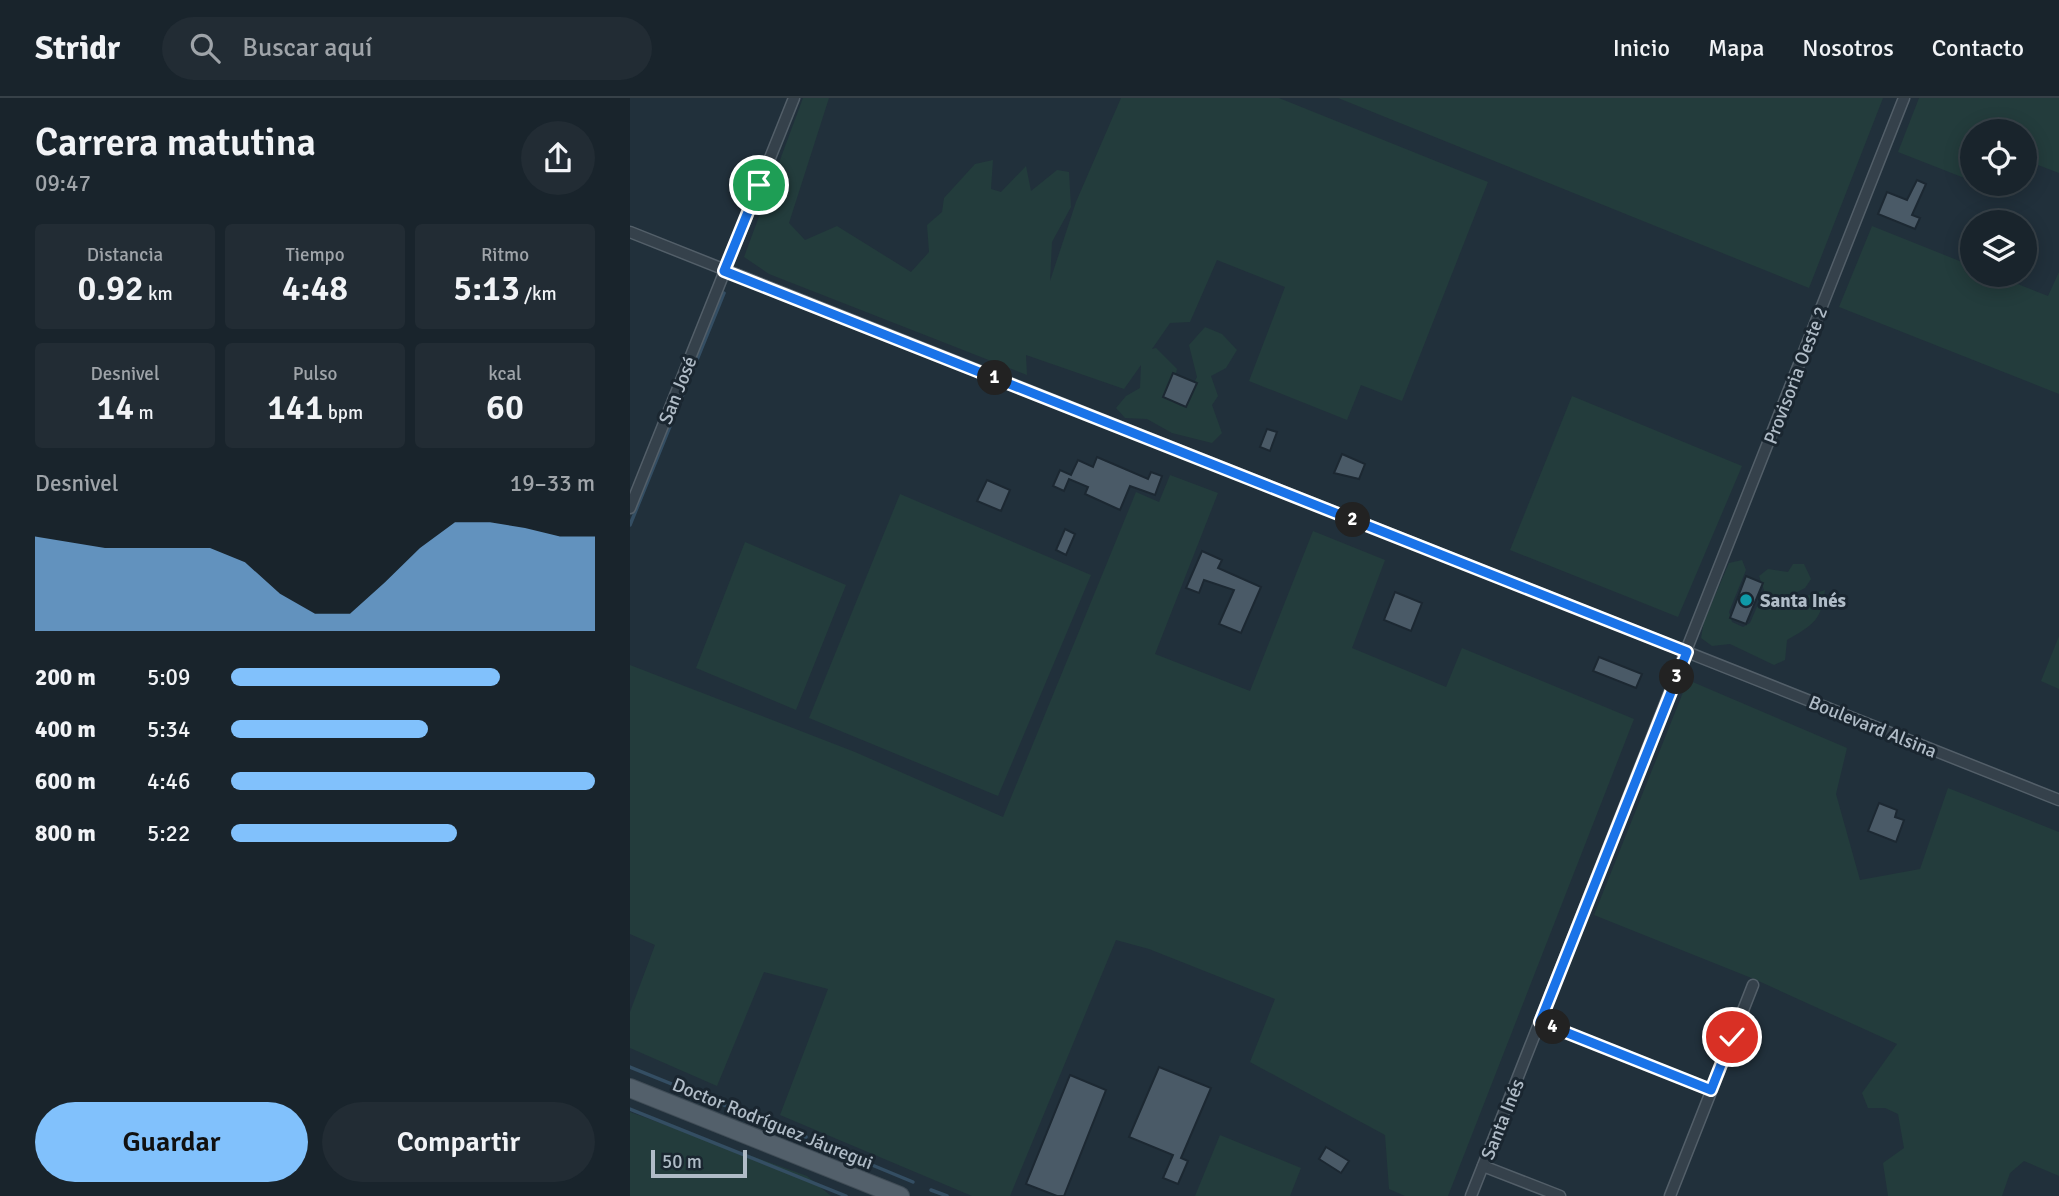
<!DOCTYPE html>
<html lang="es">
<head>
<meta charset="utf-8">
<style>
	body { margin:0; font-family:Signika,sans-serif; background:#222c34; color:#f1f3f6; height:100vh; display:flex; flex-direction:column; font-size:26px; white-space:nowrap }
	* { box-sizing:border-box; margin:0 }
	p { font-size:23px; color:#9fa4a9 }
	.icon { flex:none; width:38px; height:38px; fill:none; stroke:currentColor; stroke-width:2; stroke-linecap:round; stroke-linejoin:round }
	.map { position:relative; flex:1; overflow:hidden }
	.sheet { display:flex; flex-direction:column; background:#19242c; width:630px }
	.sheet>* { flex:none }
	.fabs { position:absolute; left:1330px; top:21px; display:grid; gap:14px }
	.fabs a { display:grid; place-items:center; width:77px; height:77px; border-radius:50%; background:#19242c; box-shadow:0 4px 18px #0003,0 0 0 2px #374148; font-size:35px }
	.scale { position:absolute; left:21px; bottom:18px; width:96px; box-sizing:border-box; padding-left:7px; border:4px solid #b0bcc7; border-top:0; font-size:19px; line-height:24px; white-space:nowrap; color:#b0bcc7; -webkit-text-stroke:5px #1a2630; paint-order:stroke }
	.pin { position:absolute; display:grid; place-items:center; width:60px; height:60px; color:#fff; margin:-30px; border:4px solid #fff; border-radius:50%; box-shadow:0 2px 7px #0007 }
	.km { position:absolute; width:35px; height:35px; margin:-18px; border-radius:50%; background:#222; color:#fff; font-size:19px; line-height:35px; text-align:center }
	.round { display:grid; place-items:center; flex:none; width:74px; height:74px; border-radius:37px; background:#222c34 }
	.summary { display:flex; align-items:center; justify-content:space-between; height:119px; padding:0 35px }
	h1 { font-size:38px; font-weight:600; line-height:52px }
	.stats { display:grid; grid-template-columns:repeat(3,1fr); gap:10px; height:119px; padding:7px 35px }
	.stats div { display:grid; align-content:center; border-radius:7px; background:#222c34; text-align:center }
	.stats b { font-size:35px; font-weight:600 }
	.stats small { font-size:19px; font-weight:400 }
	.stats p { font-size:19px }
	.chart { height:196px; padding:14px 35px }
	.chart p { display:flex; justify-content:space-between }
	.chart svg { width:100%; height:126px; margin-top:7px; fill:#81c1fc; opacity:.7 }
	.cta { display:flex; gap:14px; margin-top:auto; padding:14px 35px }
	.cta a { flex:1; height:80px; border-radius:42px; background:#81c1fc; color:#111; font-size:28px; font-weight:600; line-height:80px; text-align:center }
	.cta a+a { background:#222c34; color:#f1f3f6 }
	ul { padding:0 35px; list-style:none; font-size:23px }
	li { display:grid; grid-template-columns:112px 84px 1fr; align-items:center; height:52px }
	li i { height:18px; border-radius:9px; background:#81c1fc }
	header { display:flex; align-items:center; gap:42px; box-sizing:border-box; height:98px; padding:0 35px; background:#19242c; border-bottom:2px solid #374148 }
	header strong { font-size:33px }
	nav { display:flex; gap:38px; margin-inline-start:auto; font-size:24px }
	.search { width:490px; height:63px; background:#222c34; display:flex; align-items:center; gap:18px; box-sizing:border-box; padding:0 24px; border-radius:38px; color:#9fa4a9; font-size:26px }
	main { display:flex; flex:1; min-height:0 }
	.map>svg:first-child { display:block }
	.green { fill:#233c3c }
	.lines { fill:none; stroke-linecap:round; stroke-linejoin:round }
	.stream { stroke:#344e63; stroke-width:3.5 }
	.building { fill:#4a5a67; stroke:#1c2832; stroke-width:2 }
	.minor-casing { stroke:#535f69; stroke-width:13 }
	.primary-casing { stroke:#414d57; stroke-width:20 }
	.minor { stroke:#35414b; stroke-width:10 }
	.primary { stroke:#53606b; stroke-width:18 }
	.route-casing { stroke:#fff; stroke-width:14 }
	.route { stroke:#1a73e8; stroke-width:9 }
	.culture-dot { fill:#0f9aa8; stroke:#1a2630; stroke-width:2.5 }
	.labels { text-anchor:middle; stroke-width:6; stroke-linejoin:round; paint-order:stroke }
	.street-label { font-size:19px; fill:#b0bcc7; stroke:#1a2630 }
	.poi-label { font-size:19px; font-weight:bold; fill:#b0bcc7; stroke:#1a2630; text-anchor:start }
</style>
</head>
<body>
<header>
<strong>Stridr</strong>
<div class="search"><svg class="icon" aria-label="search" viewBox="0 0 24 24"><circle cx="10" cy="10" r="6"/><path d="M15 15l6 6"/></svg>Buscar aquí</div>
<nav><a>Inicio</a><a>Mapa</a><a>Nosotros</a><a>Contacto</a></nav>
</header>
<main>
<section class="sheet">
<div class="summary"><div><h1>Carrera matutina</h1><p>09:47</p></div><a class="round"><svg class="icon" aria-label="share" viewBox="0 0 24 24"><path d="M12 15V3M7 8l5-5 5 5M5 13v7h14v-7"/></svg></a></div>
<div class="stats">
<div><p>Distancia</p><b>0.92<small> km</small></b></div>
<div><p>Tiempo</p><b>4:48</b></div>
<div><p>Ritmo</p><b>5:13<small> /km</small></b></div>
</div>
<div class="stats">
<div><p>Desnivel</p><b>14<small> m</small></b></div>
<div><p>Pulso</p><b>141<small> bpm</small></b></div>
<div><p>kcal</p><b>60</b></div>
</div>
<div class="chart"><p><span>Desnivel</span>19–33 m</p>
<svg viewBox="0 0 160 44" preserveAspectRatio="none"><path d="M0 44V11L10 13L20 15L30 15L40 15L50 15L60 20L70 31L80 38L90 38L100 27L110 15L120 6L130 6L140 8L150 11L160 11V44z"/></svg>
</div>
<ul>
<li><b>200 m</b>5:09<i style="width:74%"></i></li>
<li><b>400 m</b>5:34<i style="width:54%"></i></li>
<li><b>600 m</b>4:46<i style="width:100%"></i></li>
<li><b>800 m</b>5:22<i style="width:62%"></i></li>
</ul>
<div class="cta"><a>Guardar</a><a>Compartir</a></div>
</section>
<div class="map">
<svg width="1429" height="1098" viewBox="0 0 1429 1098">
	<rect width="100%" height="100%" fill="#21303b"/>
	<g class="green">
		<path d="M 173,0 L 199,0 L 159,125 L 175,142 L 207,128 L 281,174 L 299,154 L 297,127 L 312,114 L 314,100 L 345,66 L 363,62 L 361,91 L 371,94 L 396,68 L 401,93 L 427,72 L 439,74 L 441,109 L 422,144 L 420,183 L 446,104 L 491,0 L 649,0 L 858,84 L 772,303 L 731,287 L 717,322 L 619,283 L 655,189 L 587,162 L 560,224 L 540,225 L 522,251 L 526,250 L 547,271 L 540,302 L 551,308 L 567,279 L 559,247 L 575,229 L 592,236 L 607,252 L 596,270 L 581,278 L 588,298 L 582,307 L 592,335 L 582,345 L 542,335 L 517,321 L 495,320 L 486,310 L 496,298 L 510,290 L 511,267 L 494,291 L 396,257 L 397,277 L 139,176 L 114,159 Z"/>
		<path d="M 708,0 L 1253,0 L 1179,190 Z"/>
		<path d="M 1289,0 L 1429,0 L 1429,75 L 1395,62 L 1395,33 L 1342,33 L 1342,83 L 1268,54 Z"/>
		<path d="M 1242,128 L 1342,168 L 1342,177 L 1365,177 L 1418,198 L 1429,174 L 1429,296 L 1209,209 Z"/>
		<path d="M 942,298 L 1112,368 L 1048,519 L 880,452 Z"/>
		<path d="M 540,377 L 588,395 L 525,556 L 620,593 L 683,433 L 755,462 L 722,550 L 816,589 L 832,550 L 1004,621 L 818,1098 L 775,1098 L 759,1091 L 755,1037 L 620,964 L 645,901 L 519,851 L 486,842 L 380,1098 L 342,1098 L 150,1017 L 198,891 L 134,874 L 87,988 L 0,950 L 0,914 L 25,847 L 0,836 L 0,567 L 225,654 L 373,719 L 506,394 L 529,404 Z"/>
		<path d="M 270,396 L 461,477 L 368,698 L 179,620 Z"/>
		<path d="M 115,444 L 216,487 L 166,612 L 66,570 Z"/>
		<path d="M 1112,462 L 1116,472 L 1099,514 L 1102,524 L 1113,529 L 1120,525 L 1134,492 L 1129,478 L 1138,471 L 1158,474 L 1163,466 L 1174,466 L 1181,481 L 1175,490 L 1163,496 L 1164,502 L 1195,492 C 1192,522 1183,527 1157,542 L 1155,562 L 1144,567 L 1100,546 L 1082,548 L 1071,540 L 1074,523 L 1099,465 Z"/>
		<path d="M 1429,538 L 1429,591 L 1411,583 Z"/>
		<path d="M 1058,582 L 1217,650 L 1206,696 L 1230,782 L 1290,771 L 1318,690 L 1429,734 L 1429,1078 L 1394,1063 L 1380,1075 L 1372,1098 L 1258,1098 L 1253,1065 L 1274,1050 L 1268,1016 L 1255,1010 L 1238,1010 L 1232,995 L 1267,946 L 1124,881 L 964,817 Z"/>
		<path d="M 0,1014 L 177,1078 L 201,1098 L 0,1098 Z"/>
		<path d="M 590,1037 L 671,1070 L 660,1098 L 565,1098 Z"/>
	</g>
	<g class="lines">
		<g class="stream">
			<path d="M 0,427 L 94,195"/>
			<path d="M 0,969 L 106,1012"/>
			<path d="M 0,1011 L 216,1098"/>
			<path d="M 120,1017 L 176,1039"/>
			<path d="M 189,1045 L 283,1084"/>
			<path d="M 301,1092 L 317,1098"/>
		</g>
	</g>
	<g class="building">
		<path d="M 1287,82 L 1296,86 L 1282,117 L 1290,120 L 1285,131 L 1248,116 L 1257,94 L 1277,102 Z"/>
		<path d="M 543,275 L 567,285 L 556,309 L 533,299 Z"/>
		<path d="M 637,331 L 647,334 L 640,353 L 630,349 Z"/>
		<path d="M 712,356 L 735,366 L 729,381 L 704,375 Z"/>
		<path d="M 467,359 L 518,381 L 521,374 L 532,378 L 525,397 L 500,388 L 490,412 L 455,396 L 458,389 L 439,381 L 434,393 L 423,388 L 430,372 L 441,377 L 448,362 L 463,369 Z"/>
		<path d="M 357,382 L 380,392 L 371,413 L 347,403 Z"/>
		<path d="M 435,431 L 445,436 L 436,457 L 426,452 Z"/>
		<path d="M 572,453 L 592,462 L 588,470 L 631,489 L 611,535 L 589,526 L 604,492 L 574,482 L 569,495 L 556,490 Z"/>
		<path d="M 1116,478 L 1133,485 L 1116,526 L 1100,520 Z"/>
		<path d="M 765,494 L 792,505 L 781,533 L 754,522 Z"/>
		<path d="M 969,559 L 1012,576 L 1006,590 L 963,573 Z"/>
		<path d="M 1249,705 L 1267,712 L 1265,719 L 1274,722 L 1266,744 L 1238,733 Z"/>
		<path d="M 529,969 L 581,990 L 551,1060 L 558,1063 L 548,1086 L 533,1080 L 543,1057 L 499,1039 Z"/>
		<path d="M 440,977 L 476,992 L 434,1098 L 427,1098 L 396,1086 Z"/>
		<path d="M 696,1049 L 719,1063 L 711,1075 L 689,1061 Z"/>
	</g>
	<g class="lines">
		<g class="minor-casing">
			<g id="minor">
				<path d="M 0,134 L 1429,702"/>
				<path d="M 0,410 L 164,0"/>
				<path d="M 910,924 L 1081,992"/>
				<path d="M 853,1068 L 930,1098"/>
				<path d="M 841,1098 L 1274,0"/>
				<path d="M 1040,1098 L 1123,887"/>
			</g>
		</g>
		<g class="primary-casing">
			<path id="primary" d="M 0,990 L 270,1098"/>
		</g>
		<use href="#minor" class="minor"/>
		<use href="#primary" class="primary"/>
	</g>
	<g class="lines">
		<g class="route-casing">
			<path id="route" d="M 129,87 L 94,173 L 1057,554 L 910,924 L 1081,992 L 1102,939"/>
		</g>
		<use href="#route" class="route"/>
	</g>
	<circle class="culture-dot" cx="1116" cy="502" r="7"/>
	<g class="labels">
		<g class="street-label">
			<text transform="translate(1165 277) rotate(-69)" y="7">Provisoria Oeste 2</text>
			<text transform="translate(47 292) rotate(-68)" y="7">San José</text>
			<text transform="translate(1243 628) rotate(22)" y="7">Boulevard Alsina</text>
			<text transform="translate(872 1021) rotate(-68)" y="7">Santa Inés</text>
			<text transform="translate(143 1025) rotate(22)" y="7">Doctor Rodríguez Jáuregui</text>
		</g>
		<g class="poi-label">
			<text x="1130" y="509">Santa Inés</text>
		</g>
	</g>
</svg>
<div class="fabs">
<a><svg class="icon" aria-label="locate" viewBox="0 0 24 24"><circle cx="12" cy="12" r="6"/><path d="M12 2v4M12 18v4M2 12h4M18 12h4"/></svg></a>
<a><svg class="icon" aria-label="layers" viewBox="0 0 24 24"><path d="M12 4l9 5-9 5-9-5zM3 14l9 5 9-5"/></svg></a>
</div>
<div class="scale">50 m</div>
<div class="pin" style="left:129px;top:87px;background:#1e9e55"><svg class="icon" aria-label="arrive" viewBox="0 0 24 24"><path d="M6 21V4h12l-3 4 3 4H6"/></svg></div>
<div class="pin" style="left:1102px;top:939px;background:#d93025"><svg class="icon" aria-label="check" viewBox="0 0 24 24"><path d="M5 12l5 5 9-10"/></svg></div>
<b class="km" style="left:365px;top:280px">1</b>
<b class="km" style="left:723px;top:422px">2</b>
<b class="km" style="left:1047px;top:579px">3</b>
<b class="km" style="left:923px;top:929px">4</b>
</div>
</main>
</body>
</html>
